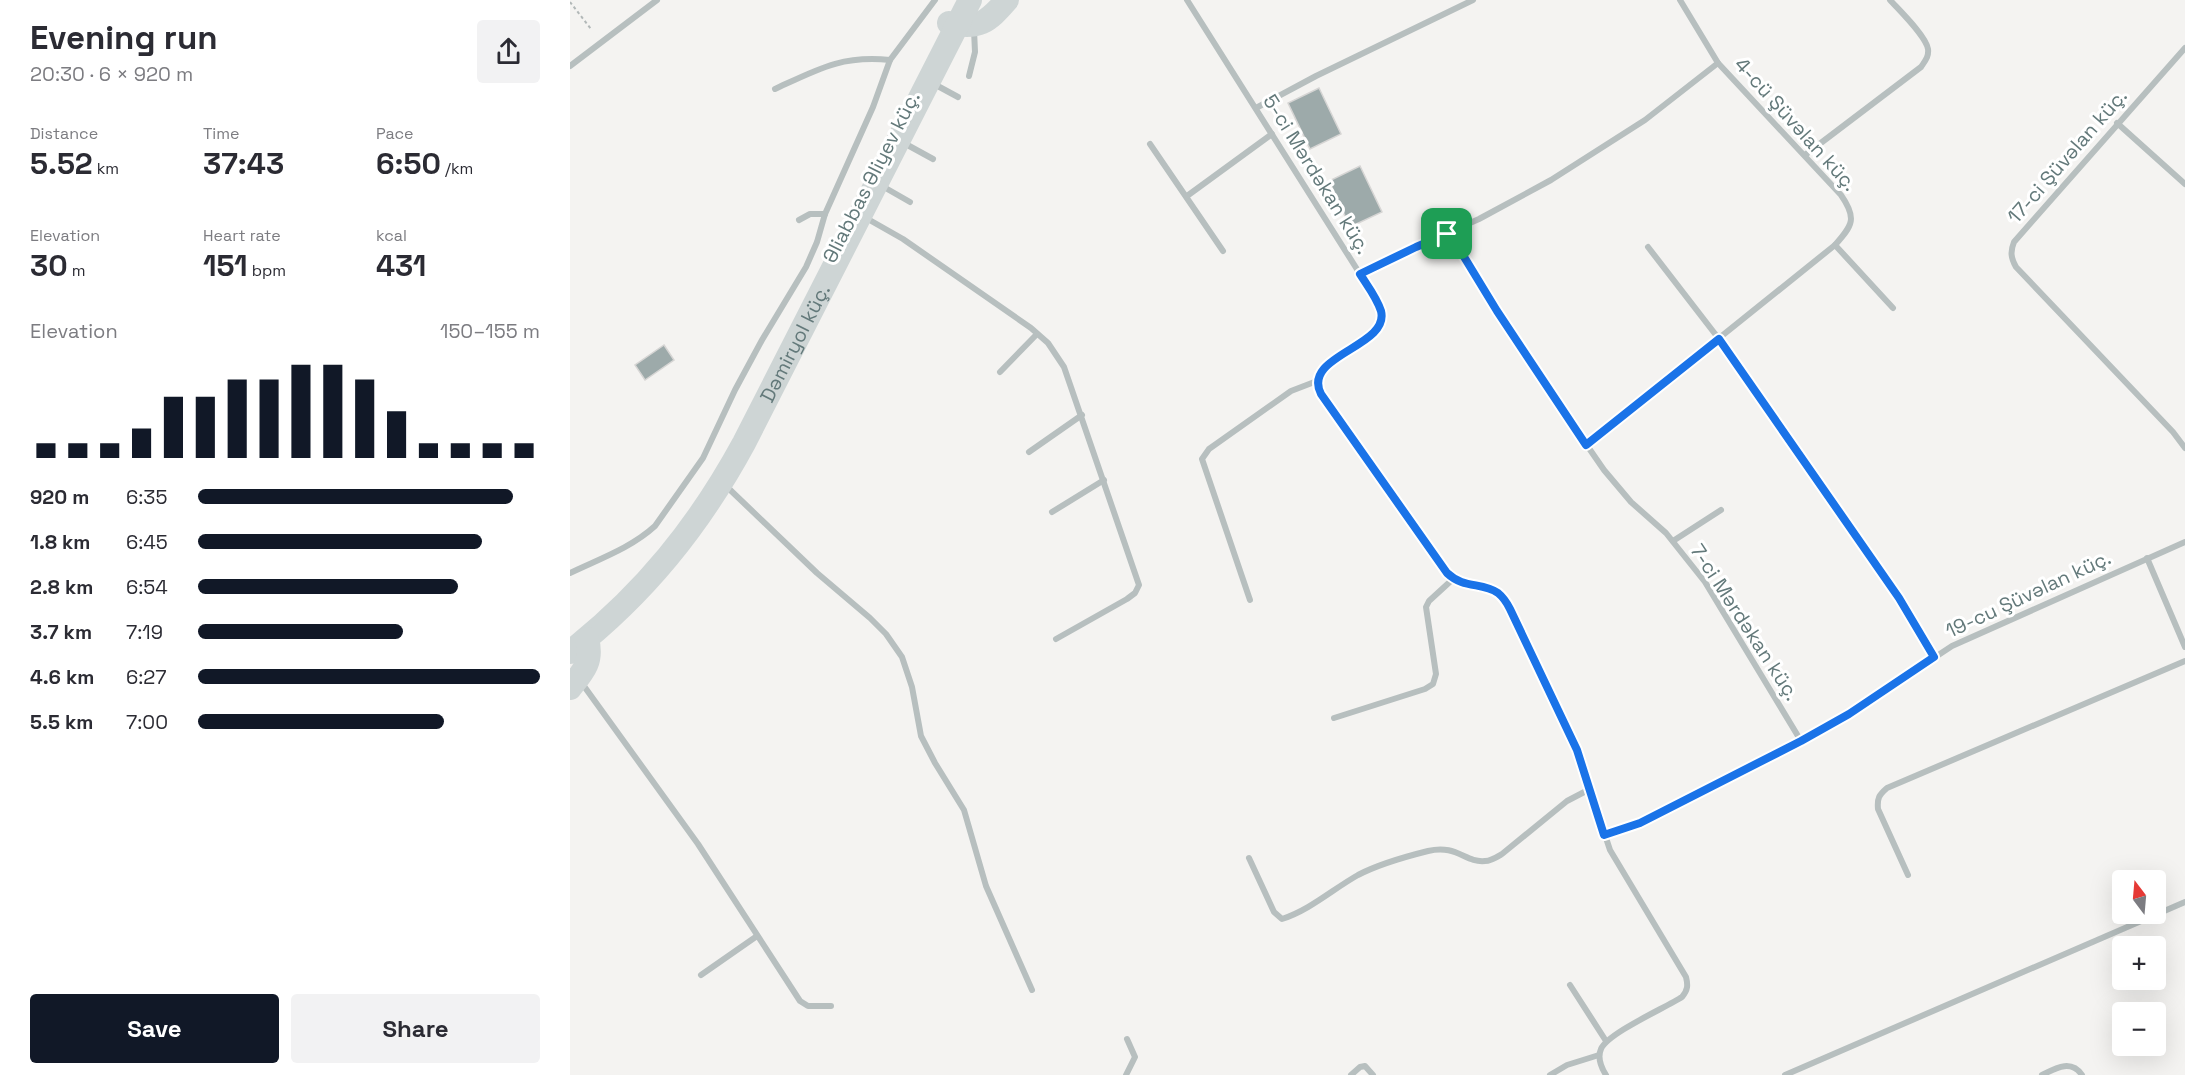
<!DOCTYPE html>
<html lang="en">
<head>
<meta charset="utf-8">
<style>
	body { margin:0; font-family:"Space Grotesk",sans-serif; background:#f2f2f3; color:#2b2b33; height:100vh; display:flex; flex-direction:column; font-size:22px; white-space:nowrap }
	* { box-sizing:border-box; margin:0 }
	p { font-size:20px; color:#7c7c81 }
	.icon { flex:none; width:33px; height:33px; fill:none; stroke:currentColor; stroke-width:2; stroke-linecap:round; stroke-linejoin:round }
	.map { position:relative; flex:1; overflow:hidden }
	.side { display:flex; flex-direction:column; background:#fff; width:570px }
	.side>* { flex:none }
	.needle { width:39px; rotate:344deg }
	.buttons { position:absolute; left:1542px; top:870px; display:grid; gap:12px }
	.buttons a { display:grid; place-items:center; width:54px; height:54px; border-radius:6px; background:#fff; box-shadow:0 6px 24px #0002; font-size:30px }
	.pin { position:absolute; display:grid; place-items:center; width:51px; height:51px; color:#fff; margin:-26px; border-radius:12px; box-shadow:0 3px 9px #0006 }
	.round { display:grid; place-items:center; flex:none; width:63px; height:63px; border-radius:6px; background:#f2f2f3 }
	.headline { display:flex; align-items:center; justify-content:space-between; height:102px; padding:0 30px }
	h1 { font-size:33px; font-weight:600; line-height:45px }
	.figures { display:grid; grid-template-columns:repeat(3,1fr); gap:9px; height:102px; padding:6px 30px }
	.figures div { display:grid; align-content:center }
	.figures b { font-size:30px; font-weight:600 }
	.figures small { font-size:16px; font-weight:400 }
	.figures p { font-size:16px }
	.chart { height:168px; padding:12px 30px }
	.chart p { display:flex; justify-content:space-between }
	.chart svg { width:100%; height:108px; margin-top:6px; stroke:#111827; stroke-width:6 }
	.action { display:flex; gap:12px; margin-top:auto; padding:12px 30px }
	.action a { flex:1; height:69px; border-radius:6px; background:#111827; color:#fff; font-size:24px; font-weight:600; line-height:69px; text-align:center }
	.action a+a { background:#f2f2f3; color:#2b2b33 }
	ul { padding:0 30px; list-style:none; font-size:20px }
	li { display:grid; grid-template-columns:96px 72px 1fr; align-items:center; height:45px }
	li i { height:15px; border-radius:8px; background:#111827 }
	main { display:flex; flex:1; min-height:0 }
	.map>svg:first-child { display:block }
	.building { fill:#9daaaa; stroke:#d6d5d4; stroke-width:1.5 }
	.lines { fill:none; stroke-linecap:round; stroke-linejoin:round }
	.path { stroke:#b2b8b8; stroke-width:2; stroke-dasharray:3 3; stroke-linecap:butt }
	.street { stroke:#b7bfbf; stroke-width:6 }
	.secondary { stroke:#ced5d5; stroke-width:24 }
	.route-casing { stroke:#fff; stroke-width:12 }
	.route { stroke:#1a73e8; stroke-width:8 }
	.labels { text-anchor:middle; stroke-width:6; stroke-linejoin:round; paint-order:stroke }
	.street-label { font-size:20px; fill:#63797a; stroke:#fff }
</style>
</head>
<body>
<main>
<section class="side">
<div class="headline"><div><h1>Evening run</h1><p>20:30 · 6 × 920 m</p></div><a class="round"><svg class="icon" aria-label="share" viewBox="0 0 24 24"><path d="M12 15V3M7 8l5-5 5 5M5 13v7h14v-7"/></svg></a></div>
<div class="figures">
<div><p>Distance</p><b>5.52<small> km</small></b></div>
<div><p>Time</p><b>37:43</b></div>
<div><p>Pace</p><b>6:50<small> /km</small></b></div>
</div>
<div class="figures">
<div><p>Elevation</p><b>30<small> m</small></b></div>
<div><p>Heart rate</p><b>151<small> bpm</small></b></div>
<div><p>kcal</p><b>431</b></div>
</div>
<div class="chart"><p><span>Elevation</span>150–155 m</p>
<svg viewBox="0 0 160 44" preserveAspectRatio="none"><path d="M5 44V38M15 44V38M25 44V38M35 44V32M45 44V19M55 44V19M65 44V12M75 44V12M85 44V6M95 44V6M105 44V12M115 44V25M125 44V38M135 44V38M145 44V38M155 44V38"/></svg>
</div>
<ul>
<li><b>920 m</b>6:35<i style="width:92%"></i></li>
<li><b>1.8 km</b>6:45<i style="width:83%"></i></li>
<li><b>2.8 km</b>6:54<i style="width:76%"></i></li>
<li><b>3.7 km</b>7:19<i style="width:60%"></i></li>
<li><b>4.6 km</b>6:27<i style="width:100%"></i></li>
<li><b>5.5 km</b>7:00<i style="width:72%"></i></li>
</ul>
<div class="action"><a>Save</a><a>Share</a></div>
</section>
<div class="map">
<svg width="1615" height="1075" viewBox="0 0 1615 1075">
	<rect width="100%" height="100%" fill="#f4f3f1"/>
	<g class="building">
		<path d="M 749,88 L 771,134 L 740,149 L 718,103 Z"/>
		<path d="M 790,166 L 812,212 L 780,227 L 759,181 Z"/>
		<path d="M 94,345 L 104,360 L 75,380 L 65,365 Z"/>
	</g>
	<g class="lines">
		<path class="path" d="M 0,2 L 21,29"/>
		<g class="street">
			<path d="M 617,0 L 790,274 C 797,285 807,298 811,311 C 817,334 766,358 751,372 L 747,381 L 749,391 L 877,573 C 894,590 912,582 928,593 C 933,597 937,603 940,609 L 1007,750 L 1040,850 L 1116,977 C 1118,985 1118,990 1112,997 C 1095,1008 1038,1033 1031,1049 C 1027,1058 1031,1067 1036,1075"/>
			<path d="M 1615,48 L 1444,242 C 1440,252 1441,258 1446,267 L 1603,432 L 1615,448"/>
			<path d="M 0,66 L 87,0"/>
			<path d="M 399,76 L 405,52 L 404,30"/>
			<path d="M 364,84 L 388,97"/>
			<path d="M 205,89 C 248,69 272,55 320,60"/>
			<path d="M 686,108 L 746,76 L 903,0"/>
			<path d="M 1547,123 L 1615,184"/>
			<path d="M 332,142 L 363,159"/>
			<path d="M 580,144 L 653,251"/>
			<path d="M 1235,155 L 1351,67 C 1355,61 1359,57 1358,49 C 1356,36 1330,11 1320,0"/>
			<path d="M 312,186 L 340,202"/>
			<path d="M 617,196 L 702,134"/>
			<path d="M 296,218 L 333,239 L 461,328 L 478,343 L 494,367 L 569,585 L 565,593 L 557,599 L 486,639"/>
			<path d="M 229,220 L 240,214 L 255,214"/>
			<path d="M 877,234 L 896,258 L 927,311 L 978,389 L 1034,470 L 1061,502 L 1096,533 L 1135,582 L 1231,741"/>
			<path d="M 1265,245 L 1323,308"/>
			<path d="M 1078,247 L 1149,339 L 1329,599 L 1364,657"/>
			<path d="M 790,274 L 846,247 L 909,219 L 981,180 L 1075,120 L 1148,63"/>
			<path d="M 430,372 L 467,334"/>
			<path d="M 1016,445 L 1265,245 C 1283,225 1287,218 1271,195 L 1148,63 L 1110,0"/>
			<path d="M 459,452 L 512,415"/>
			<path d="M 155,485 L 247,573 L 300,618 L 316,634 L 332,657 L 342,687 L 351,736 L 365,763 L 394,810 L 416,886 L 462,990"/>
			<path d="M 482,512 L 534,480"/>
			<path d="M 1103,541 L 1151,510"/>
			<path d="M 1577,558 L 1615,647"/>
			<path d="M 0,573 C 29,559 61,548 85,526 L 133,458 L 165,390 L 192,340 L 236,267 L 247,242 L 255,214 L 303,107 L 320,60 L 365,0"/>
			<path d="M 680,600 L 632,459 L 639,449 L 721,391 L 747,381"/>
			<path d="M 11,682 L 128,844 L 230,1001 L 238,1006 L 261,1006"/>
			<path d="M 764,718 L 855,689 L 863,684 L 866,674 L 856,607 L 859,601 L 883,579"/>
			<path d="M 1034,835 L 1070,823 L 1231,741 L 1279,714 L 1382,646 L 1615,542"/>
			<path d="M 679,858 L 704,912 L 712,919 C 740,910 763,889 788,875 C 809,864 834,857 858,851 C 887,844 895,863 915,861 C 921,861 927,857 932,854 L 997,801 L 1020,789"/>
			<path d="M 1338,875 L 1308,809 C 1307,798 1309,795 1317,788 L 1615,661"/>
			<path d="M 131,975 L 187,936"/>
			<path d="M 1000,985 L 1036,1041"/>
			<path d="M 556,1075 L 565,1057 L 557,1039"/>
			<path d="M 781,1075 L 790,1067 L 795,1066 L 803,1075"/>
			<path d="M 980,1075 L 997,1065 L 1029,1055"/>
			<path d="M 1215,1075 L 1615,902"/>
			<path d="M 1472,1075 C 1486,1068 1501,1059 1512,1075"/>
		</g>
		<g class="secondary">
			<path d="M 379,23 C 409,29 417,23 437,0"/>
			<path id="s1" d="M 0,652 C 74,594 129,526 174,443 L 400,0"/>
			<path d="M 0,688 C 14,671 23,661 17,639"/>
		</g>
	</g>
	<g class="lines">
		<g class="route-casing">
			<path id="route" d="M 877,234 L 885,242 L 927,311 L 1016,445 L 1149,339 L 1329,598 L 1364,657 L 1279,714 L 1231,741 L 1070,823 L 1034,835 L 1007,750 L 940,609 C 937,603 933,597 928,593 C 912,582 894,589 877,573 L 751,394 C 731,355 820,347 811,311 C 807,298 797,285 790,274 L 846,247 Z"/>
		</g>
		<use href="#route" class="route"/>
	</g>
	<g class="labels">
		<g class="street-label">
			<text transform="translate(1226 124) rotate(48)" y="7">4-cü Şüvəlan küç.</text>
			<text transform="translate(1497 156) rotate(-49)" y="7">17-ci Şüvəlan küç.</text>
			<text transform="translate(747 174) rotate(58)" y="7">5-ci Mərdəkan küç.</text>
			<text transform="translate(301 177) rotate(-63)" y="7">Əliabbas Əliyev küç.</text>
			<text dy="7" stroke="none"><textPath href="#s1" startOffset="386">Dəmiryol küç.</textPath></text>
			<text transform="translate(1458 594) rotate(-25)" y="7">19-cu Şüvəlan küç.</text>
			<text transform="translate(1175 622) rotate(57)" y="7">7-ci Mərdəkan küç.</text>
		</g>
	</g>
</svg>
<div class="buttons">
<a><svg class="needle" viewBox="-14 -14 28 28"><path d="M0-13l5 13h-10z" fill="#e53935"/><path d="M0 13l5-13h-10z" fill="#7c7c81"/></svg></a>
<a>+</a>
<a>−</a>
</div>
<div class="pin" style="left:877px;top:234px;background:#1e9e55"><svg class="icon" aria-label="arrive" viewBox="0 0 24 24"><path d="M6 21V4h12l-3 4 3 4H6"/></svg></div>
</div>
</main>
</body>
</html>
